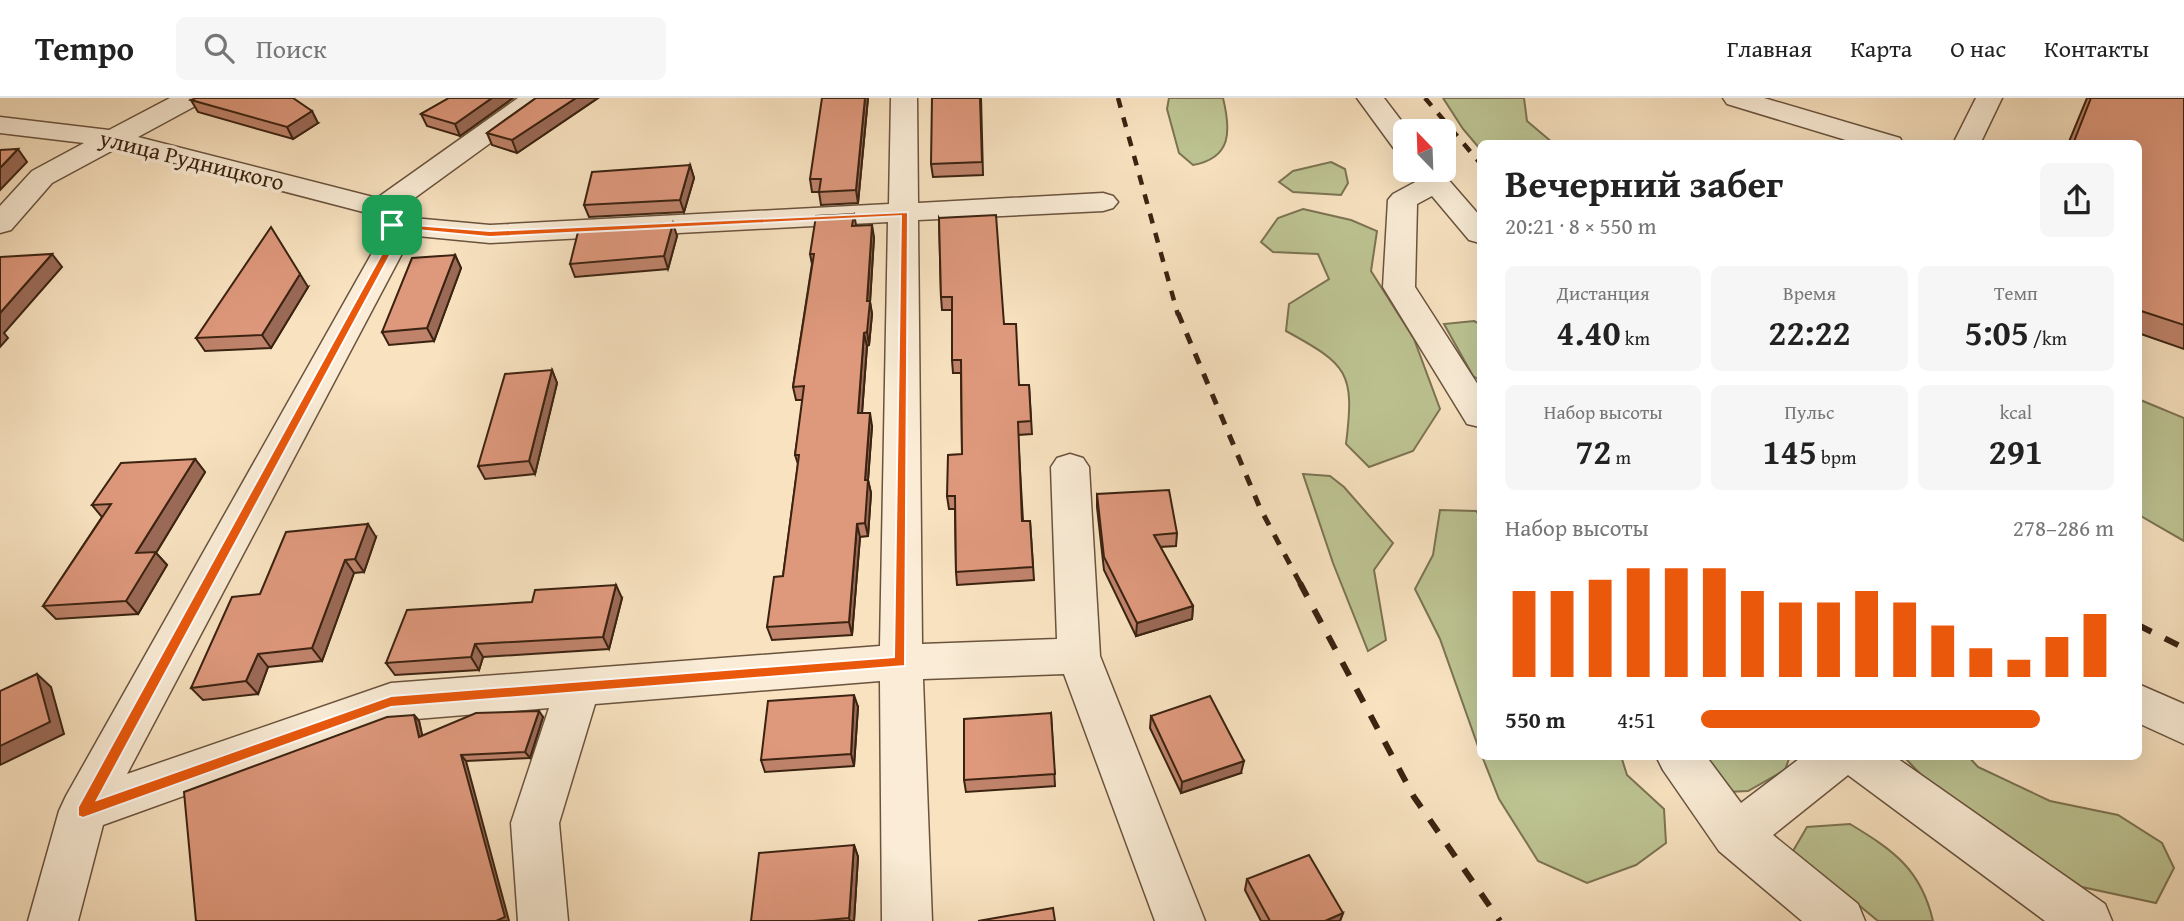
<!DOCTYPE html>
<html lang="ru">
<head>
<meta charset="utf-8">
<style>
	body { margin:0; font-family:"Gentium Book Plus",serif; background:#f6f6f6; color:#222; height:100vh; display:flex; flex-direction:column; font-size:26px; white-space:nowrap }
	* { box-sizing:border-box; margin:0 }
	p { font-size:23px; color:#767676 }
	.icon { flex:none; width:38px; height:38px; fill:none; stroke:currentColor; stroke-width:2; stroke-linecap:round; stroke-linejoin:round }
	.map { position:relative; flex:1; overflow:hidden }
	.sheet { position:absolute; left:1477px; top:42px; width:665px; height:620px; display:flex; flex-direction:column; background:#fff; border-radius:10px; box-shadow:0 7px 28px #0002 }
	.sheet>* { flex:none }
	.needle { width:46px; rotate:337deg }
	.buttons { position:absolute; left:1393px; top:21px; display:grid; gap:14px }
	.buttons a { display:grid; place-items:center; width:63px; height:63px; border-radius:10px; background:#fff; box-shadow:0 7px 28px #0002; font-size:35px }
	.pin { position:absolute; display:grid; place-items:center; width:60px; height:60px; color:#fff; margin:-30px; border-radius:14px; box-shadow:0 4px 10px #0006 }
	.round { display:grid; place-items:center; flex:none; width:74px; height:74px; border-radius:10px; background:#f6f6f6 }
	.summary { display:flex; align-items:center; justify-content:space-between; height:119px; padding:0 28px }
	h1 { font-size:38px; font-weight:600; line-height:52px }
	.figures { display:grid; grid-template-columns:repeat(3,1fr); gap:10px; height:119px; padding:7px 28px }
	.figures div { display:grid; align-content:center; border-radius:10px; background:#f6f6f6; text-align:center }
	.figures b { font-size:35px; font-weight:600 }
	.figures small { font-size:19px; font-weight:400 }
	.figures p { font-size:19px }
	.chart { height:196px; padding:14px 28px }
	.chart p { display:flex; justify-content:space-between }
	.chart svg { width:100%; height:126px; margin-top:7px; stroke:#ea580c; stroke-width:6 }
	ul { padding:0 28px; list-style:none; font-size:23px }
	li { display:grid; grid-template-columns:112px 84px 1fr; align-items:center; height:52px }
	li i { height:18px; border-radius:9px; background:#ea580c }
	header { display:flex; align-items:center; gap:42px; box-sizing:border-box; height:98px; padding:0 35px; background:#fff; border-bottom:2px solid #e0e0e0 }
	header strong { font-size:33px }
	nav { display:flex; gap:38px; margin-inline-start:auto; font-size:24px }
	.search { width:490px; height:63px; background:#f6f6f6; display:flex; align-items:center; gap:18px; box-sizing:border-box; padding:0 24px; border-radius:10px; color:#767676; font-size:26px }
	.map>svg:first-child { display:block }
	.green { fill:#bdc392; stroke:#7c7352; stroke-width:2 }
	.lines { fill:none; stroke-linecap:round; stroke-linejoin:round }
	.minor-casing { stroke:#6a533d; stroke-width:3 }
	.minor { fill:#faecd6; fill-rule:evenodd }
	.rail-far2 { stroke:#3b2311; stroke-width:4.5; stroke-dasharray:10 10; stroke-linecap:butt }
	.rail-far1 { stroke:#3b2311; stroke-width:5; stroke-dasharray:11 11; stroke-linecap:butt }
	.rail { stroke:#3b2311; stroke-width:6; stroke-dasharray:15 15; stroke-linecap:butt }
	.wall { fill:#bf836b; stroke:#3b2311; stroke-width:2 }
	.shaded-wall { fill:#9b6a57; stroke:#3b2311; stroke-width:2 }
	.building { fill:#de987c; stroke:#3b2311; stroke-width:2 }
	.route { fill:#ea580c; stroke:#fff; stroke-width:2; fill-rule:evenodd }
	.labels { text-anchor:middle; stroke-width:7; stroke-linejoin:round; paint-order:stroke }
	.far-street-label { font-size:23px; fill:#3b2311; stroke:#faecd6 }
</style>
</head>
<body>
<header>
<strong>Tempo</strong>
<div class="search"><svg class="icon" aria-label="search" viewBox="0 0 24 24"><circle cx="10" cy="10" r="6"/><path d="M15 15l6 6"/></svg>Поиск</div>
<nav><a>Главная</a><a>Карта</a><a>О нас</a><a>Контакты</a></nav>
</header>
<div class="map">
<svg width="2184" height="823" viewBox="0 0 2184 823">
	<rect width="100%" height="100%" fill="#f8e2c0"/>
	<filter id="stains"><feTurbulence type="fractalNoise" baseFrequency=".00286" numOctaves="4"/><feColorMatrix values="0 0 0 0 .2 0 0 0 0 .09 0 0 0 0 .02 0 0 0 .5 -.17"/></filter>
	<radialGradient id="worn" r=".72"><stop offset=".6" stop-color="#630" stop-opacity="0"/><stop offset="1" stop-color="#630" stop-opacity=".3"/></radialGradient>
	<g class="green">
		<path d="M 1169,0 L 1223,0 C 1231,33 1232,60 1193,67 L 1179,55 L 1167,11 Z"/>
		<path d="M 1443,0 L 1524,0 L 1527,23 L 1553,45 L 1480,46 L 1480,51 L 1463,31 Z"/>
		<path d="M 1331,64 L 1345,71 L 1348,85 L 1341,97 L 1293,94 L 1279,84 L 1293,73 Z"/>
		<path d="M 1303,111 L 1351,122 L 1377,133 L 1371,173 L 1414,241 L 1440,311 L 1413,353 L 1369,369 L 1346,346 C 1355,274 1348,267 1286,233 L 1289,206 L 1329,181 L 1318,156 L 1273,154 L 1261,144 L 1278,120 Z"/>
		<path d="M 1474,223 L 1480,226 L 1480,282 L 1473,278 L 1444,226 Z"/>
		<path d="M 2138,301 L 2184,320 L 2184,443 L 2139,417 Z"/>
		<path d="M 1303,376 L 1330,378 L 1344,389 L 1393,445 L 1374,472 L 1386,542 L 1368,553 L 1333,465 Z"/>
		<path d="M 1440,412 L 1476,413 L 1480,418 L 1480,654 L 1440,541 L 1415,491 L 1433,457 Z"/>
		<path d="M 1482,658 L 1621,658 L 1627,677 L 1664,711 L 1666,745 L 1636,767 L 1587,785 L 1538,763 L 1499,701 Z"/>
		<path d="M 1695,658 L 1790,658 L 1785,672 L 1748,693 L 1727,694 Z"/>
		<path d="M 1903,658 L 1968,658 L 1978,669 L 2050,703 L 2118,717 L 2162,745 L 2174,770 L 2156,805 L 2082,789 L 1929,685 Z"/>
		<path d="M 1850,726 C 1893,752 1921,771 1933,823 L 1878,823 L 1793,753 L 1807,729 Z"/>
	</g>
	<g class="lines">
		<g class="minor-casing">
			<g id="minor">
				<path d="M 170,0 L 203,0 L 199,6 L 138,39 L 377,100 L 518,0 L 548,0 L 544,6 L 398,112 L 402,119 L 490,127 L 889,106 L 891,0 L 917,0 L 918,105 L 1103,95 L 1113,98 L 1118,104 L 1113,110 L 1103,113 L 918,122 L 922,546 L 1057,541 L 1051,369 L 1057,360 L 1070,356 L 1083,360 L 1089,369 L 1100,558 L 1205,823 L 1155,823 L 1064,576 L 923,581 L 932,823 L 882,823 L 880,583 L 595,606 L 559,725 L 568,823 L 518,823 L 511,725 L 549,610 L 392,623 L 103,727 L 78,823 L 28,823 L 59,713 L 66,698 L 376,148 L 377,127 L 371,116 L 117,50 L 52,85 L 11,132 L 0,135 L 0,108 L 32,73 L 84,45 L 0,35 L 0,19 L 109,32 ZM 888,124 L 880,548 L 391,585 L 127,676 L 406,148 L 407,137 L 490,145 Z"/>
				<path d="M 1357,0 L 1384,0 L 1409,33 L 1405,33 L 1405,54 L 1395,52 Z"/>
				<path d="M 1723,0 L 1764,0 L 1900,40 L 1903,46 L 1859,46 L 1727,6 Z"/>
				<path d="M 1976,0 L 2002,0 L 1980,46 L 1953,46 Z"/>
				<path d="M 1411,72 L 1440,72 L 1480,118 L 1480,145 L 1469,142 L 1432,98 L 1417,106 L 1415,189 L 1480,290 L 1480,329 L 1467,326 L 1383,189 L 1388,102 L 1393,96 L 1419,82 Z"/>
				<path d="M 2138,586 L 2184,606 L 2184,646 L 2138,625 Z"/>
				<path d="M 1656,658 L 1706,658 L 1741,705 L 1803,658 L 1894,658 L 2105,806 L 2112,823 L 2045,823 L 1848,677 L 1773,737 L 1858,806 L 1865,823 L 1802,823 L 1719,753 L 1663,672 Z"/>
			</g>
		</g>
		<use href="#minor" class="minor"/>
		<g class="rail-far2">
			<path d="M 1118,0 L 1178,217"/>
			<path d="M 1425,0 L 1480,65"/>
		</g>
		<path class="rail-far1" d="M 1178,215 L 1260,410 L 1301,487"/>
		<g class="rail">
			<path d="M 1300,485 L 1414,699 L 1500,823"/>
			<path d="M 2138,527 L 2184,550"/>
		</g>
	</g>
	<g class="wall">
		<path d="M 449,0 L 513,0 L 460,38 L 427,28 L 421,16 Z"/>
		<path d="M 536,0 L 598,0 L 517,55 L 492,47 L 487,35 Z"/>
		<path d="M 868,0 L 858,105 L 821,107 L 819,94 L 812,94 L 810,81 Z"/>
		<path d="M 981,0 L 983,77 L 933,79 L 931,66 Z"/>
		<path d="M 2087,0 L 2184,0 L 2184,251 L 2138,235 L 2138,46 L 2068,46 Z"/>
		<path d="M 191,2 L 318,25 L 293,41 L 198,14 Z"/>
		<path d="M 690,67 L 694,80 L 684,114 L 589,119 L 584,107 Z"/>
		<path d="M 854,116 L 856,127 L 874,139 L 870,204 L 872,216 L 869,247 L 867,248 L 862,315 L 872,328 L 868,382 L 871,395 L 868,438 L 860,439 L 852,537 L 772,542 L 767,529 L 783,478 L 798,366 L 795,357 L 803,302 L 796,302 L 793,289 L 812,166 L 810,156 Z"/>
		<path d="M 939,120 L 1004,226 L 1019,287 L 1029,287 L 1032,336 L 1018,337 L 1023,423 L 1030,423 L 1034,482 L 957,487 L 956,474 L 955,411 L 949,411 L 947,398 L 962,356 L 961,275 L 953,275 L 952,262 L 952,212 L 942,212 L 941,199 Z"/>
		<path d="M 677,138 L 668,171 L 575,179 L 570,166 Z"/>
		<path d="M 455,157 L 461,170 L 434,243 L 389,247 L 382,234 Z"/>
		<path d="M 308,189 L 271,250 L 205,253 L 196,240 Z"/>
		<path d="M 552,272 L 557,285 L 535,376 L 485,381 L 478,368 Z"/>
		<path d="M 195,361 L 205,374 L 156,455 L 167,467 L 138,516 L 56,521 L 43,508 L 102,419 L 92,407 Z"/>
		<path d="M 1097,396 L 1177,435 L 1176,448 L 1160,449 L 1193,508 L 1192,521 L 1136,538 L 1104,472 L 1097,409 Z"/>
		<path d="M 376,439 L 364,474 L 354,475 L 322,563 L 268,569 L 258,596 L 203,602 L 191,590 L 260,496 Z"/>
		<path d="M 622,500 L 609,551 L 483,559 L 479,572 L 395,577 L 386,565 Z"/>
		<path d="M 858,609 L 854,668 L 765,674 L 761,662 Z"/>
		<path d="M 1051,615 L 1055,688 L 966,694 L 964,682 Z"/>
		<path d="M 414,617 L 419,623 L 422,638 L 543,619 L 530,660 L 466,663 L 196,823 Z"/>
		<path d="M 1151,618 L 1241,675 L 1181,695 L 1150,630 Z"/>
		<path d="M 854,747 L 858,759 L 854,823 L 751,823 Z"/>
		<path d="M 1247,781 L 1343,815 L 1340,823 L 1261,823 L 1245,792 Z"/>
	</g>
	<g class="shaded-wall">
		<path d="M 492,0 L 513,0 L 460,38 L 455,26 Z"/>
		<path d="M 576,0 L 598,0 L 517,55 L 512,42 Z"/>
		<path d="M 865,0 L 868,0 L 858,105 L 856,92 Z"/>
		<path d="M 312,13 L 318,25 L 293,41 L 287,29 Z"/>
		<path d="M 18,51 L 27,64 L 0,92 L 0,70 Z"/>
		<path d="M 690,67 L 694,80 L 684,114 L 680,102 Z"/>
		<path d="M 673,125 L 677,138 L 668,171 L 664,158 Z"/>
		<path d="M 872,127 L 874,139 L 870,204 L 872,216 L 869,247 L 867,234 L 867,203 Z"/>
		<path d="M 52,156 L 62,169 L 4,235 L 8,240 L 0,249 L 0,215 Z"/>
		<path d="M 455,157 L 461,170 L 434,243 L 427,230 Z"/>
		<path d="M 300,176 L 308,189 L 271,250 L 262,237 Z"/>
		<path d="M 864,235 L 867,248 L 861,328 L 858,315 Z"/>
		<path d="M 552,272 L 557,285 L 535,376 L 529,363 Z"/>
		<path d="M 870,315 L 872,328 L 868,382 L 871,395 L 868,438 L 865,425 L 865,382 Z"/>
		<path d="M 195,361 L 205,374 L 156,455 L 167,467 L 138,516 L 126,503 L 136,455 Z"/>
		<path d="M 368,426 L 376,439 L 364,474 L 355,461 Z"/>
		<path d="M 857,426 L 860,439 L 852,537 L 849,524 Z"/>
		<path d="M 345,462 L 354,475 L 322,563 L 312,550 Z"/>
		<path d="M 616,487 L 622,500 L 609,551 L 603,539 Z"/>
		<path d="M 1193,508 L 1192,521 L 1136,538 L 1137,525 Z"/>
		<path d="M 475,546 L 483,559 L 479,572 L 471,559 Z"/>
		<path d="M 258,556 L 268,569 L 258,596 L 246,583 Z"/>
		<path d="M 37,576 L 51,589 L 64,636 L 0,667 L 0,648 Z"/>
		<path d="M 854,597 L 858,609 L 854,668 L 851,656 Z"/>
		<path d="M 539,613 L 543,619 L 530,660 L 525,654 Z"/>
		<path d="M 414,617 L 419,623 L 424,645 L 419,639 Z"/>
		<path d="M 461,657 L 466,663 L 509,823 L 496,823 Z"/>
		<path d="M 1244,663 L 1241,675 L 1181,695 L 1182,684 Z"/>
		<path d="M 854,747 L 858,759 L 854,823 L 850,823 L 849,820 Z"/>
		<path d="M 1343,815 L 1340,823 L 1325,823 Z"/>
	</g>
	<g class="building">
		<path d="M 196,0 L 293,0 L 312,13 L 287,29 L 191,2 Z"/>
		<path d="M 449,0 L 492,0 L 455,26 L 421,16 Z"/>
		<path d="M 536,0 L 576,0 L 512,42 L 487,35 Z"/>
		<path d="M 822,0 L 865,0 L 856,92 L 819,94 L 821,81 L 810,81 Z"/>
		<path d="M 932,0 L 980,0 L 982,64 L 931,66 Z"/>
		<path d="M 2091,0 L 2184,0 L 2184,227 L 2138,212 L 2138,46 L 2073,46 Z"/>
		<path d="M 18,51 L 0,70 L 0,52 Z"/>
		<path d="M 690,67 L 680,102 L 584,107 L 592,74 Z"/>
		<path d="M 854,116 L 852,128 L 872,127 L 867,203 L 870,203 L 867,234 L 864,235 L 858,315 L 870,315 L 865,382 L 868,382 L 865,425 L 857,426 L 849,524 L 767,529 L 774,479 L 783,478 L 799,357 L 795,357 L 804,288 L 793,289 L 814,156 L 810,156 L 816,118 Z"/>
		<path d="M 996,117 L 1004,226 L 1016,226 L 1019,287 L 1029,287 L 1031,323 L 1018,324 L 1022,423 L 1030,423 L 1033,469 L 956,474 L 955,398 L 947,398 L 948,357 L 962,356 L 961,262 L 952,262 L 952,199 L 941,199 L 939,120 Z"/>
		<path d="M 673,125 L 664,158 L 570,166 L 579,130 Z"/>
		<path d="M 271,129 L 300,176 L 262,237 L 196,240 Z"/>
		<path d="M 52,156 L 0,215 L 0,159 Z"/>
		<path d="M 455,157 L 427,230 L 382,234 L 412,160 Z"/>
		<path d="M 552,272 L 529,363 L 478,368 L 505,276 Z"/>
		<path d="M 195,361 L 136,455 L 156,454 L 126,503 L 43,508 L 111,406 L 92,407 L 121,365 Z"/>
		<path d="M 1169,392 L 1177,435 L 1154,437 L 1193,508 L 1137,525 L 1104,459 L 1097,396 Z"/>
		<path d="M 368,426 L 355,461 L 345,462 L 312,550 L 258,556 L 246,583 L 191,590 L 232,499 L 260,496 L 286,434 Z"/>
		<path d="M 616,487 L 603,539 L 475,546 L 471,559 L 386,565 L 407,512 L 532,504 L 535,492 Z"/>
		<path d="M 37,576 L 50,624 L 0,648 L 0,593 Z"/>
		<path d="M 854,597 L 851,656 L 761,662 L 768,603 Z"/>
		<path d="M 1210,598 L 1244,663 L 1182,684 L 1151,618 Z"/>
		<path d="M 539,613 L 525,654 L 461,657 L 505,819 L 496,823 L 196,823 L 184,694 L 387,619 L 414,617 L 419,639 L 476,615 Z"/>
		<path d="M 1051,615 L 1055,676 L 964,682 L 964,621 Z"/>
		<path d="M 854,747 L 849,820 L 814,823 L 751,823 L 759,755 Z"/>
		<path d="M 1309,757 L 1343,815 L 1325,823 L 1270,823 L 1247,781 Z"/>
		<path d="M 1053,810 L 1055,823 L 978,823 Z"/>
	</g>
	<path class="route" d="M 908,114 L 905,568 L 391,609 L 83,720 L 78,718 L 78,709 L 386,148 L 389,125 L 490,133 ZM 901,118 L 894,559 L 391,598 L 97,702 L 395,148 L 396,130 L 490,139 Z"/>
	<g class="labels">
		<g class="far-street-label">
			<text transform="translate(192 62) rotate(14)" y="8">улица Рудницкого</text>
		</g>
	</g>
	<rect width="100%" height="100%" filter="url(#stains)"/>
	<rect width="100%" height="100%" fill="url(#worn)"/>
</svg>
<div class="buttons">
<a><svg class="needle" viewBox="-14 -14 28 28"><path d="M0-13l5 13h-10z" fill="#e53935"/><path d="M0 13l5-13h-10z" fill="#767676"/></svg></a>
</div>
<div class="pin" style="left:392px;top:127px;background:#1e9e55"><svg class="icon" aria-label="arrive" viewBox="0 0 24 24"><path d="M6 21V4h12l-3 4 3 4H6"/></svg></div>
<section class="sheet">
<div class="summary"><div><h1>Вечерний забег</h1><p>20:21 · 8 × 550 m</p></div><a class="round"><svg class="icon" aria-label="share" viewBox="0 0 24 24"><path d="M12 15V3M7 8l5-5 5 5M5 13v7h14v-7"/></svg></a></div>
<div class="figures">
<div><p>Дистанция</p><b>4.40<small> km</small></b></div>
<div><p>Время</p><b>22:22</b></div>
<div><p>Темп</p><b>5:05<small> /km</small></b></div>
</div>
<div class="figures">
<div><p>Набор высоты</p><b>72<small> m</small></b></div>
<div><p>Пульс</p><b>145<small> bpm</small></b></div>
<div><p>kcal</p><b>291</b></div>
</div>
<div class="chart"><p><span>Набор высоты</span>278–286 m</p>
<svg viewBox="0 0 160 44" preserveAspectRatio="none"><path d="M5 44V14M15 44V14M25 44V10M35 44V6M45 44V6M55 44V6M65 44V14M75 44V18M85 44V18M95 44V14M105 44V18M115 44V26M125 44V34M135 44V38M145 44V30M155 44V22"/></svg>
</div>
<ul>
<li><b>550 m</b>4:51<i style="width:82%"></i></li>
</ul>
</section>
</div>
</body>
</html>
